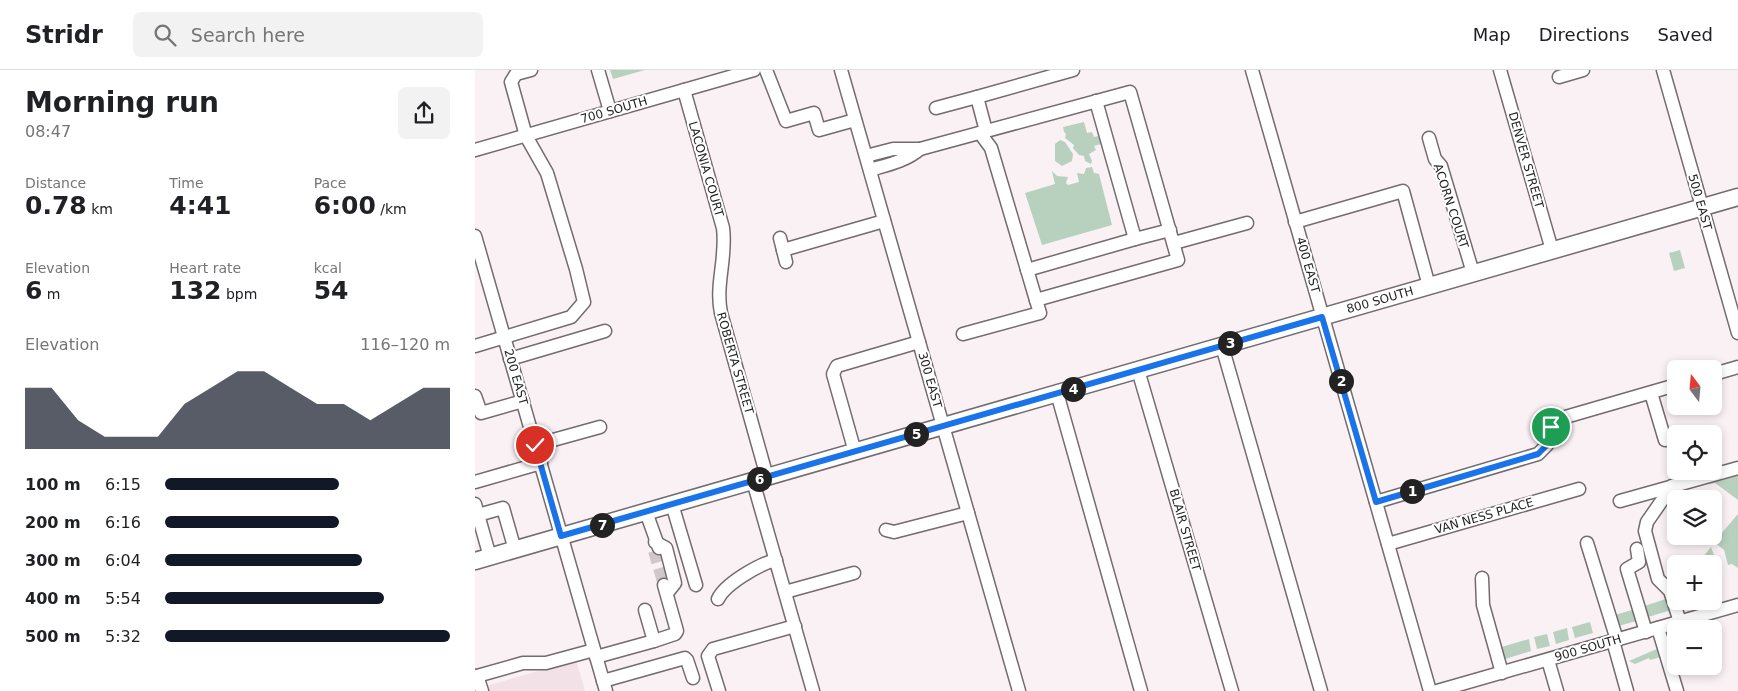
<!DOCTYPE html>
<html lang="en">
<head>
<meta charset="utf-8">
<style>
	body { margin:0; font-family:"DejaVu Sans",sans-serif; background:#f2f2f2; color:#202124; height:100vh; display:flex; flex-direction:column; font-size:19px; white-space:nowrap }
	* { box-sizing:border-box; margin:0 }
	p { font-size:16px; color:#757577 }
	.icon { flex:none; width:28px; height:28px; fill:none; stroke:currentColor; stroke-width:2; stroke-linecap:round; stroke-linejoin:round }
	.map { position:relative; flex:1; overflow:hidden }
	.drawer { display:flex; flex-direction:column; background:#fff; width:475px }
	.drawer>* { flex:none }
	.needle { width:32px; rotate:344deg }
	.tools { position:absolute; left:1192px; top:290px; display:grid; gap:10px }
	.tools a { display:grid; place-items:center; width:55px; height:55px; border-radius:8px; background:#fff; box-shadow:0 2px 8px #0003; font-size:25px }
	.pin { position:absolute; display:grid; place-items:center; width:42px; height:42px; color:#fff; margin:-21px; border:2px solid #fff; border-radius:50%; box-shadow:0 1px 5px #0007 }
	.km { position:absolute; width:25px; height:25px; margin:-12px; border-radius:50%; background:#222; color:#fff; font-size:14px; line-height:25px; text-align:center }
	.round { display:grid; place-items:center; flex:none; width:52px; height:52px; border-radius:8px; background:#f2f2f2 }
	.headline { display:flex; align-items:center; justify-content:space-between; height:85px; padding:0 25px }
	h1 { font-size:28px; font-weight:700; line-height:38px }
	.figures { display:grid; grid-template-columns:repeat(3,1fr); gap:8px; height:85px; padding:5px 25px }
	.figures div { display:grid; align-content:center }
	.figures b { font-size:25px; font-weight:700 }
	.figures small { font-size:14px; font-weight:400 }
	.figures p { font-size:14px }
	.chart { height:140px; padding:10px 25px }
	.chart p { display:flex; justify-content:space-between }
	.chart svg { width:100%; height:90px; margin-top:5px; fill:#111827; opacity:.7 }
	ul { padding:0 25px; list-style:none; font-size:16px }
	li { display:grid; grid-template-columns:80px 60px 1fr; align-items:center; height:38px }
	li i { height:12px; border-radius:6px; background:#111827 }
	header { display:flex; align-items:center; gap:30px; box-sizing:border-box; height:70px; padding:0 25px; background:#fff; border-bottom:1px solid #e0e0e0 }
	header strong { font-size:24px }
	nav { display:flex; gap:28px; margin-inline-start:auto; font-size:18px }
	.search { width:350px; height:45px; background:#f2f2f2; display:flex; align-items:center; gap:12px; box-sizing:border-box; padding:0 18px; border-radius:8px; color:#757577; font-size:19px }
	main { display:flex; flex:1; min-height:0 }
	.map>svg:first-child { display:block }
	.built { fill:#f2e1e6 }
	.green { fill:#b8d1bf }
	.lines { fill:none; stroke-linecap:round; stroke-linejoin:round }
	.minor-tunnel { stroke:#cfc7ca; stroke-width:12; stroke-dasharray:12 6; stroke-linecap:butt }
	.minor-casing { stroke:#736b6e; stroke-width:15 }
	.major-casing { stroke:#736b6e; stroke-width:19 }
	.minor { stroke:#fff; stroke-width:12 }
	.major { stroke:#fff; stroke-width:16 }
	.route-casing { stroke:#fff; stroke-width:10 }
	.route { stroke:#1a73e8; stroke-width:6 }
	.labels { text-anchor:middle; stroke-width:4; stroke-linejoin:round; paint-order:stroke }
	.street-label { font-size:12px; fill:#242122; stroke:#fff }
</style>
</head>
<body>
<header>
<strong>Stridr</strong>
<div class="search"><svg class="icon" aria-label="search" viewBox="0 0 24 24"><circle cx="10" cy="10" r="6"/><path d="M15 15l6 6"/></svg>Search here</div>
<nav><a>Map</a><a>Directions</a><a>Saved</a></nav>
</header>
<main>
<section class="drawer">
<div class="headline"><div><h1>Morning run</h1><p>08:47</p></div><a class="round"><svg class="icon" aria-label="share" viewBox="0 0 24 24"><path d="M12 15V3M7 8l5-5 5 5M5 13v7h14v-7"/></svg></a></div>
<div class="figures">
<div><p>Distance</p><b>0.78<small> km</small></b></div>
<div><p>Time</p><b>4:41</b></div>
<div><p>Pace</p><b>6:00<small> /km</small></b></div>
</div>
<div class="figures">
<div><p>Elevation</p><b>6<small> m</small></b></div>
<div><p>Heart rate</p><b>132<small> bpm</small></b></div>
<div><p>kcal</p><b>54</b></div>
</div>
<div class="chart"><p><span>Elevation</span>116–120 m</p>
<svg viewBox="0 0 160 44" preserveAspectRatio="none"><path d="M0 44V14L10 14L20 30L30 38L40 38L50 38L60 22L70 14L80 6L90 6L100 14L110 22L120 22L130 30L140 22L150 14L160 14V44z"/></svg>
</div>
<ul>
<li><b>100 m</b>6:15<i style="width:61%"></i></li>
<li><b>200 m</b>6:16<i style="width:61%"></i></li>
<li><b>300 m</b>6:04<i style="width:69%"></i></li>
<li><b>400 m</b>5:54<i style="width:77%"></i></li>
<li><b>500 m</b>5:32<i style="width:100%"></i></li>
</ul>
</section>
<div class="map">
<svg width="1263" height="621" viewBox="0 0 1263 621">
	<rect width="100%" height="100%" fill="#faf1f4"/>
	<path class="built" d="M 101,590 L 110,621 L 13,621 L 12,616 Z"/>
	<g class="green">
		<path d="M 135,0 L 170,0 L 138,9 Z"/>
		<path d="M 609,52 L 612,63 L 617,62 L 619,67 L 623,66 L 626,74 L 619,76 L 621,80 L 614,84 L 617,91 L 616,94 L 610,91 L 609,86 L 604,85 L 598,78 L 599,75 L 590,68 L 591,64 L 589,62 L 588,57 Z"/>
		<path d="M 585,70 L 590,72 L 598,84 L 597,91 L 587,96 L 580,91 L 580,74 Z"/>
		<path d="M 617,97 L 619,103 L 624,104 L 637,155 L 567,175 L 550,123 L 580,114 L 577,101 L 582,106 L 593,107 L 591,113 L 593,115 L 604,112 L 602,103 L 609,104 L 611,98 Z"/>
		<path d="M 1205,180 L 1210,198 L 1199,201 L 1194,183 Z"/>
		<path d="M 1263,401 L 1263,430 L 1240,413 L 1226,415 L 1222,412 Z"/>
		<path d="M 1263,444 L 1263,498 L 1257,494 L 1253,495 L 1249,480 L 1239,472 Z"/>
		<path d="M 1236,477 L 1243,496 L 1222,494 Z"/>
		<path d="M 1194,528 L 1196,540 L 1170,548 L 1166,537 Z"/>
		<path d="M 1160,539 L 1162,551 L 1143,556 L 1140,545 Z"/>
		<path d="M 1115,552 L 1118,563 L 1100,568 L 1097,557 Z"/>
		<path d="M 1092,558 L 1094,570 L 1081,574 L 1078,562 Z"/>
		<path d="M 1072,564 L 1075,576 L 1062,579 L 1059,567 Z"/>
		<path d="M 1054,569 L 1056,581 L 1027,590 L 1023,578 Z"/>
		<path d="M 1184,578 L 1186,587 L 1175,590 L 1174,588 L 1160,594 L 1154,591 Z"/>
	</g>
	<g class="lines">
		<path class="minor-tunnel" d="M 179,481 L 189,515"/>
		<g class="minor-casing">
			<g id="minor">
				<path d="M 123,0 L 135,41"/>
				<path d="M 291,0 L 311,51 L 339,43 L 344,60 L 380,50"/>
				<path d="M 366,0 L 544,621"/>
				<path d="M 777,0 L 955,621"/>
				<path d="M 1025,0 L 1077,180"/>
				<path d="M 1188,0 L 1263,263"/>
				<path d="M 1084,7 L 1108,0"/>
				<path d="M 209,20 L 248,158 C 252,187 240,215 246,243 L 292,407"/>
				<path d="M 621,31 L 660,169 L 695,160"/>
				<path d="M 461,38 L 502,27"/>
				<path d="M 511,61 L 502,27 L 598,0"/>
				<path d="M 505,63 L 516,78 L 561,230"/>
				<path d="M 954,68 L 960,89 L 966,96 L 998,203"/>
				<path d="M 0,80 L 279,0"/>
				<path d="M 391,86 L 418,79 L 445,79 L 655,22 L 703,190 L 561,230 L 565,243 L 488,264"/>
				<path d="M 395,100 C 412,95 431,91 445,79"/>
				<path d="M 820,152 L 928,121 L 954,216"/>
				<path d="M 0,166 L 131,621"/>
				<path d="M 305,168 L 311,192"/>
				<path d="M 699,173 L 772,153"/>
				<path d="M 308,180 L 409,151"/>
				<path d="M 552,200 L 660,169"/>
				<path d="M 0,276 L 96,247 L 109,232 L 101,199 L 72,103 L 51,66 L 36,12 L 41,4 L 56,0"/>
				<path d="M 747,276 L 846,621"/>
				<path d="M 35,289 L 130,261"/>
				<path d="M 663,300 L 757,621"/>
				<path d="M 1239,304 L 1263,297"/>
				<path d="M 582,323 L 666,621"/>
				<path d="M 1176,323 L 1190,370"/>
				<path d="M 0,326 L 6,343 L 48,331"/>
				<path d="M 60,375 L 125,357"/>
				<path d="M 380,382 L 358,304 L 362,296 L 444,272"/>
				<path d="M 278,411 L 338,621"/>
				<path d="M 0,412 L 66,393"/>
				<path d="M 1197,416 L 1172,452 L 1170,461 L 1183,509 L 1195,521 L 1205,552"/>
				<path d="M 1145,431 L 1263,398"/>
				<path d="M 901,432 L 1063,384 L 1072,375 L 1080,350 L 1201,315"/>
				<path d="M 0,434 L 15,487"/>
				<path d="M 197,434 L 221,515"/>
				<path d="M 171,442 L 184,478"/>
				<path d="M 3,445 L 28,438 L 40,480"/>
				<path d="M 411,460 L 419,462 L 493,443"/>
				<path d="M 180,472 L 191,478 L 200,513 L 192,523"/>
				<path d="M 1112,473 L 1142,570"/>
				<path d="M 913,474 L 1104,419"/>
				<path d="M 1162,479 L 1164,492 L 1152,499 L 1171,562"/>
				<path d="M 1007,508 L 1008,535 L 1027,603"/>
				<path d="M 310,522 L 379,503"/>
				<path d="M 243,529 C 250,514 284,494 301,490"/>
				<path d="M 1183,558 L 1202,621"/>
				<path d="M 179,571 L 200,564 L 202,561 L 189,515"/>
				<path d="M 1138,571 L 1152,621"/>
				<path d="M 121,587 L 179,571 L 170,540"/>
				<path d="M 1073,590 L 1082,621"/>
				<path d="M 0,606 L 2,606 L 7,621"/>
				<path d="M 2,606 L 48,593 L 71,593 L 119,580"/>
				<path d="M 128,611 L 210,588 L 212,590 L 218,608"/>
				<path d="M 244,621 L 233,586 L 238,579 L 320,556"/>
				<path d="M 962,621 L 1263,535"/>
			</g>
		</g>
		<g class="major-casing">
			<path id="major" d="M 0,491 L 1263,127"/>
		</g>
		<use href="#minor" class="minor"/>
		<use href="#major" class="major"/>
	</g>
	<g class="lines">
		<g class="route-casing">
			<path id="route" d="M 60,375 L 86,466 L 847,247 L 901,432 L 1063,384 L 1072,375 L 1076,357"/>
		</g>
		<use href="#route" class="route"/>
	</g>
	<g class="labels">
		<g class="street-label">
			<text transform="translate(139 40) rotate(-16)" y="4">700 SOUTH</text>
			<text transform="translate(1051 90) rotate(74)" y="4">DENVER STREET</text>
			<text transform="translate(231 99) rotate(74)" y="4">LACONIA COURT</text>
			<text transform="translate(1225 132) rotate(74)" y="4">500 EAST</text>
			<text transform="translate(976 136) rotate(72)" y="4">ACORN COURT</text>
			<text transform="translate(833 195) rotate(74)" y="4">400 EAST</text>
			<text transform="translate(905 230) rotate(-16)" y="4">800 SOUTH</text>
			<text transform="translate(260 293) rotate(74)" y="4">ROBERTA STREET</text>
			<text transform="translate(41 307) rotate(74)" y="4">200 EAST</text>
			<text transform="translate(455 310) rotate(74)" y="4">300 EAST</text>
			<text transform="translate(1009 446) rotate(-16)" y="4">VAN NESS PLACE</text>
			<text transform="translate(710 460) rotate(74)" y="4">BLAIR STREET</text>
			<text transform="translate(1113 578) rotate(-16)" y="4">900 SOUTH</text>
		</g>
	</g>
</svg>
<div class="tools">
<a><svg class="needle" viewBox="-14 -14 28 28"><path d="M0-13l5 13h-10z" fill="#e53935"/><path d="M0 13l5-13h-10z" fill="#757577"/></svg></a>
<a><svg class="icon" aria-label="locate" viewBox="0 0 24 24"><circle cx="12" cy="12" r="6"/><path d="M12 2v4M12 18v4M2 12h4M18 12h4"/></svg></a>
<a><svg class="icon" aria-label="layers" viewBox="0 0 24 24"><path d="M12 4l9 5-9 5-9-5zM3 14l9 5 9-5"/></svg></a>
<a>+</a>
<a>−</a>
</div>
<div class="pin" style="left:1076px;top:357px;background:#1e9e55"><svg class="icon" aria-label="arrive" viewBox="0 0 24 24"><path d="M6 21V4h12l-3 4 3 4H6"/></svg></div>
<div class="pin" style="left:60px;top:375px;background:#d93025"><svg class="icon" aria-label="check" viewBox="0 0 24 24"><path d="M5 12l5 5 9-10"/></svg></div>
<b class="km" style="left:937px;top:421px">1</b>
<b class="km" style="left:866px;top:311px">2</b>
<b class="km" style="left:755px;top:273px">3</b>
<b class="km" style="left:598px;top:319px">4</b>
<b class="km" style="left:441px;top:364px">5</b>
<b class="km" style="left:284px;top:409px">6</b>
<b class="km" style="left:127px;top:455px">7</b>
</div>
</main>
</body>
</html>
